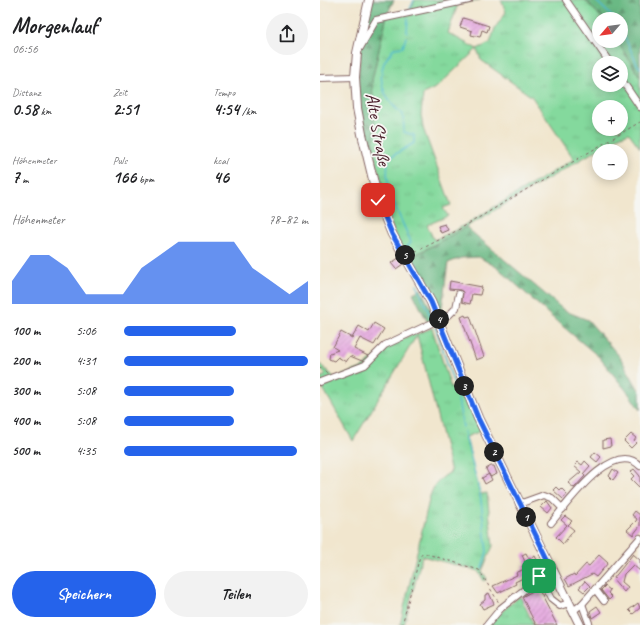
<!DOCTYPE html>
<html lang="de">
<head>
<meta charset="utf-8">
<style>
	body { margin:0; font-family:Caveat,sans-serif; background:#f2f2f2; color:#202124; height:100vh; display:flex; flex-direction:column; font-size:15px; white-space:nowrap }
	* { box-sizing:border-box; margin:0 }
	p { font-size:13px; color:#757577 }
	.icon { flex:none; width:22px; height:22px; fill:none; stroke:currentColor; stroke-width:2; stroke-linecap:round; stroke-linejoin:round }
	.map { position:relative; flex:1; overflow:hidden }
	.details { display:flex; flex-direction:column; background:#fff; width:320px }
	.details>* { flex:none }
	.needle { width:26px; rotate:242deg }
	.tools { position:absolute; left:272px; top:12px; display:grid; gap:8px }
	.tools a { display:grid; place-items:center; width:36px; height:36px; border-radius:50%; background:#fff; box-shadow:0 2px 10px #0003; font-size:20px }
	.pin { position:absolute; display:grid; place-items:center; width:34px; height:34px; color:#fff; margin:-17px; border-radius:8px; box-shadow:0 2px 6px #0006 }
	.km { position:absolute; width:20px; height:20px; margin:-10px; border-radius:50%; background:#222; color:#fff; font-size:11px; line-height:20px; text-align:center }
	.round { display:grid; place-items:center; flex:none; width:42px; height:42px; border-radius:21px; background:#f2f2f2 }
	.headline { display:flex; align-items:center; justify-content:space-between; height:68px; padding:0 12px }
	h1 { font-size:22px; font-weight:800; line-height:30px }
	.figures { display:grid; grid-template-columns:repeat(3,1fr); gap:6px; height:68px; padding:4px 12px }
	.figures div { display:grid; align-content:center }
	.figures b { font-size:17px; font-weight:800 }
	.figures small { font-size:11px; font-weight:400 }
	.figures p { font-size:11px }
	.chart { height:112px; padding:8px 12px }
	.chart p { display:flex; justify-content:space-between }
	.chart svg { width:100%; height:72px; margin-top:4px; fill:#2563eb; opacity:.7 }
	.button { display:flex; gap:8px; margin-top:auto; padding:8px 12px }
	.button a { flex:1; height:46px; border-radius:24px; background:#2563eb; color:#fff; font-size:16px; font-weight:800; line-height:46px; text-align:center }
	.button a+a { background:#f2f2f2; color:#202124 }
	ul { padding:0 12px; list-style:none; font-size:13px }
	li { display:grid; grid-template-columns:64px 48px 1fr; align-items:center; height:30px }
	li i { height:10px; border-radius:5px; background:#2563eb }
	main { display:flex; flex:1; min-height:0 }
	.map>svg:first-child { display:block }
	.grass { fill:url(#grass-tufts); stroke:#677c64; fill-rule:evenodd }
	.forest { fill:url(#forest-firs); stroke:#5a6c58 }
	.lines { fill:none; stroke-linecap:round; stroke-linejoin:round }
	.stream { stroke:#51bbce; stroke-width:1.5 }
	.building { fill:url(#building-hatch) }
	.minor-casing { stroke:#846564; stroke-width:8 }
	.major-casing { stroke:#846564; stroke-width:10 }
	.path { stroke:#846564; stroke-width:1; stroke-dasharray:3 3; stroke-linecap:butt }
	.minor { stroke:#fff; stroke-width:6 }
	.major { stroke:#fff; stroke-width:8 }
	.route-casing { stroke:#fff; stroke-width:8 }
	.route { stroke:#2563eb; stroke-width:5 }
	.labels { text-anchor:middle; stroke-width:3.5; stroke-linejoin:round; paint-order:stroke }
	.street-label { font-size:19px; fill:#4a1f2b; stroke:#f6f6f2 }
</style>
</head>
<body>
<main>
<section class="details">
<div class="headline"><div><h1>Morgenlauf</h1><p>06:56</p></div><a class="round"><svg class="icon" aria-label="share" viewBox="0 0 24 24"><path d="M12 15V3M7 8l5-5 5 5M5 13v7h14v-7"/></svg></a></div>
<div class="figures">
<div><p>Distanz</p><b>0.58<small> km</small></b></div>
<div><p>Zeit</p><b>2:51</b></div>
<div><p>Tempo</p><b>4:54<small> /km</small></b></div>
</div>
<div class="figures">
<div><p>Höhenmeter</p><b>7<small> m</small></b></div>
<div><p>Puls</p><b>166<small> bpm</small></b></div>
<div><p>kcal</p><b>46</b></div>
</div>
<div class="chart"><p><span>Höhenmeter</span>78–82 m</p>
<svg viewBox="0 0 160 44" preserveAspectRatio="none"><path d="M0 44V30L10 14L20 14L30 22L40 38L50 38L60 38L70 22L80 14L90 6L100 6L110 6L120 6L130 22L140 30L150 38L160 30V44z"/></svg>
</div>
<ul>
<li><b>100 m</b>5:06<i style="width:61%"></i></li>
<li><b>200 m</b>4:31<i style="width:100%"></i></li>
<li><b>300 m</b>5:08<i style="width:60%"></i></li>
<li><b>400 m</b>5:08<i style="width:60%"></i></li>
<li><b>500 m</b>4:35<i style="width:94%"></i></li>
</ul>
<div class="button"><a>Speichern</a><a>Teilen</a></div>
</section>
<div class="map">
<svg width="320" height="625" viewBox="0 0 320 625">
	<defs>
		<pattern id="grass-tufts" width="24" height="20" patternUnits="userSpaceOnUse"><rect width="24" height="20" fill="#84d99d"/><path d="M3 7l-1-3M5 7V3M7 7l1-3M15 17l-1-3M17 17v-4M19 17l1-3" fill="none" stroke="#74ba87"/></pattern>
		<pattern id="forest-firs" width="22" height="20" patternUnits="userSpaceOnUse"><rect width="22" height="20" fill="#6bb984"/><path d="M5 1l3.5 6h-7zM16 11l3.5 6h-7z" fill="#5a966c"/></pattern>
		<pattern id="building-hatch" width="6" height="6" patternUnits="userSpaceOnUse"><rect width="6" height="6" fill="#e4a5de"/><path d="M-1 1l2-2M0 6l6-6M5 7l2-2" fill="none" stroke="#bb86b4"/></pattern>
	</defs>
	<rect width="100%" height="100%" fill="#f6f6f2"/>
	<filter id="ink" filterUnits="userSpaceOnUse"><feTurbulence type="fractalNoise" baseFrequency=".025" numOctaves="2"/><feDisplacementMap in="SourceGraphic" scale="8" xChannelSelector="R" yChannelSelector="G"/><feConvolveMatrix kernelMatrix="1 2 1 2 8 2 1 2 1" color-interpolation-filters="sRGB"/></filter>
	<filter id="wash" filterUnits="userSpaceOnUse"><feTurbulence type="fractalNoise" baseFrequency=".012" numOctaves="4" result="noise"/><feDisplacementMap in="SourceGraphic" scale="16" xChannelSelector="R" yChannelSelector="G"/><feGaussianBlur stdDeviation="0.9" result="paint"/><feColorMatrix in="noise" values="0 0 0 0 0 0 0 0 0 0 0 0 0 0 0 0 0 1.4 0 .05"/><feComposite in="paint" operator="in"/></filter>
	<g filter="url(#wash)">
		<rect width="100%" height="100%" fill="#f1e6ce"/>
		<g class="grass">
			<path d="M 95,0 L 160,0 L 138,4 L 128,33 L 157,49 L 170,43 L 175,28 L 186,12 L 181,0 L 265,0 L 283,19 L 279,19 L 279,41 L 297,41 L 320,77 L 320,148 L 309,133 L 299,137 L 146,227 L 85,260 L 67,213 L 67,202 L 53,150 L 52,80 L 67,15 L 91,10 ZM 157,49 L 161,60 L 212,97 L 254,159 L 136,230 L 114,240 L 107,225 L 128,216 L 123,208 L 131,205 L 103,128 L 101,115 L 103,94 L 117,87 ZM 279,63 L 301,63 L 301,85 L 279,85 ZM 279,107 L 301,107 L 301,129 L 279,129 Z"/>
			<path d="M 112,328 L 131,388 L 142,388 L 161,431 L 146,437 L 160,494 L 167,493 L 173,546 L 162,571 L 167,579 L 164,581 L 158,571 L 102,556 L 84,625 L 80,625 L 110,496 C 114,484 120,478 131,472 L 97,335 L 33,441 L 0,383 L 0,378 L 6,375 L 0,369 L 0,364 L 15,378 L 42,368 L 69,345 L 95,333 L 97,334 Z"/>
			<path d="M 200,596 L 214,625 L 169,625 L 172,620 Z"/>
		</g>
		<g class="forest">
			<path d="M 51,0 L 74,0 L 67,15 L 52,80 L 55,133 L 53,145 L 47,145 C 43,123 38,101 38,79 C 39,52 46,26 51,0 Z"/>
			<path d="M 265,0 L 320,0 L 320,77 L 297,41 L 301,41 L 301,19 L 283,19 Z"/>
			<path d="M 146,227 L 245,311 L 268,320 L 300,357 L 320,392 L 320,410 L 309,394 L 279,357 L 234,319 L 178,268 L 159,257 L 141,258 L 128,263 L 121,315 L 90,258 Z"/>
			<path d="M 101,289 L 116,320 L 108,323 L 93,293 Z"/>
		</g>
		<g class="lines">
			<g class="stream">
				<path d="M 275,0 L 295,19"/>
				<path d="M 90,9 L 94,0"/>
				<path d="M 301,29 L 317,64 L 320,68"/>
				<path d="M 87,32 L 88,18"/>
				<path d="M 86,37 L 83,47 L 74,48 C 71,53 66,58 64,63 C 56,83 67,103 83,114 L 84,132 L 94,135 L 94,143 L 69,158 C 61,185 81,218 91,242 L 86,248 L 88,251"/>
				<path d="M 96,263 L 100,270"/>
				<path d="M 97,285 L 112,320"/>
				<path d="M 116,328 L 137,394 L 143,427"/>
				<path d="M 144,431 L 160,493 L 167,552 L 162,568"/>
			</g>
		</g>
		<g id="blocks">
			<g class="building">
				<path d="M 143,18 L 169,26 L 167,32 L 162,30 L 160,37 L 151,35 L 152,31 L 140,27 Z"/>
				<path d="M 125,224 L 128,230 L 121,233 L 118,226 Z"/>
				<path d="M 79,258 L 83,264 L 76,269 L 71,263 Z"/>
				<path d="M 130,281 L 162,287 L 160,295 L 152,294 L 150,304 L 142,302 L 143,292 L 140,290 L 129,289 Z"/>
				<path d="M 145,315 L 146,317 L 150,316 L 164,357 L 156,360 L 141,317 Z"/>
				<path d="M 54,323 L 64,329 L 54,345 L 40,338 L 34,349 L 48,356 L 42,361 L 30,356 L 26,362 L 18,357 L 14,361 L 9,359 L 10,353 L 18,350 L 13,347 L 21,332 L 32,338 L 39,326 L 49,332 Z"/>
				<path d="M 311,434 L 316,438 L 314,441 L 316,443 L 311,448 L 304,441 Z"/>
				<path d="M 290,439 L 291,446 L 283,448 L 283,440 Z"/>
				<path d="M 275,452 L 281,457 L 277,462 L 271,457 Z"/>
				<path d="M 265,461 L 270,466 L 263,474 L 265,476 L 254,488 L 248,483 L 261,472 L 254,466 L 258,462 L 262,465 Z"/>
				<path d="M 171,466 L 174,466 L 177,474 L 170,477 L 166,469 Z"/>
				<path d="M 293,469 L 298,473 L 293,480 L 289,476 Z"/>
				<path d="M 314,469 L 320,476 L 320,488 L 311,479 L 314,476 L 310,472 Z"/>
				<path d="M 169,474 L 172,480 L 165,484 L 162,478 Z"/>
				<path d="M 236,487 L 239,490 L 241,488 L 247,494 L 243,499 L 233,490 Z"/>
				<path d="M 227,501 L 232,508 L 228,513 L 221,507 Z"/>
				<path d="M 315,511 L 320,515 L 320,526 L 313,535 L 307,530 L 316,521 L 317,519 L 312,515 Z"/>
				<path d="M 245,516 L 252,521 L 248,525 L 254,530 L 243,544 L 236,537 L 247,525 L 241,520 Z"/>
				<path d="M 206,553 L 209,559 L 215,556 L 218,562 L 208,567 L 209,570 L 205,572 L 207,576 L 195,582 L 196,584 L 178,593 L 173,586 L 197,575 L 196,573 L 204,569 L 202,566 L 206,564 L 202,555 Z"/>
				<path d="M 313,554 L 320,560 L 320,571 L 313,565 L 304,574 L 302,582 L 308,587 L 304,592 L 293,579 Z"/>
				<path d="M 279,555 L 288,563 L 276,577 L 272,574 L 249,586 L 245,579 L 254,574 L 255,576 L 266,564 L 269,566 Z"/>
				<path d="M 265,581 L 270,586 L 264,592 L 259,588 Z"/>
				<path d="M 285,586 L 290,590 L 288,593 L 292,597 L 289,600 L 281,590 Z"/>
				<path d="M 218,588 L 237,625 L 216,625 L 202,597 Z"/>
				<path d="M 169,593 L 174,604 L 163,609 L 160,604 L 165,600 L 165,595 Z"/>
				<path d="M 318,603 L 320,608 L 313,614 L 309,610 Z"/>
				<path d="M 277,606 L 281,612 L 272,618 L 270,611 Z"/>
			</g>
		</g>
	</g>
	<g filter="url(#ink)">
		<use href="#blocks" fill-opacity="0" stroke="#846564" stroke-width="1"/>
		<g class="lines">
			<g class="minor-casing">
				<g id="minor">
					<path d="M 246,0 L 290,63"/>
					<path d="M 40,48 L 56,20 L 149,0"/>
					<path d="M 0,78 L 35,77"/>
					<path d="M 301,79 L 320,107"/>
					<path d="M 0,382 L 45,365 L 65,345 L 129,315 L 136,308 L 139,294"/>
					<path d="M 199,504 L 224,495 L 232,498 L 243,509"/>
					<path d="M 231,523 C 247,504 293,438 320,466"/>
					<path d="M 219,576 L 231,599 L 240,606 L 249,603"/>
					<path d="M 275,589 L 284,601"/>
					<path d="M 262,604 L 269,623"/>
					<path d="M 253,611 L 262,604 L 320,538"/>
					<path d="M 167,625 L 181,608 L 232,568"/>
				</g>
			</g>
			<g class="major-casing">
				<path id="major" d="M 49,0 L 37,53 L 35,77 L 37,108 L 42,134 L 58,200 L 72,234 L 111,302 L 158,418 L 260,625"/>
			</g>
			<g class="path">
				<path d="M 90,255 L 138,230 L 320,122"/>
				<path d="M 0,367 L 7,373"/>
				<path d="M 82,625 L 100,556 L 104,553 L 159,570 L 179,603"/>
			</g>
			<use href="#minor" class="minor"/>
			<use href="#major" class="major"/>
		</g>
	</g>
	<g class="lines" filter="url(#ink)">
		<g class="route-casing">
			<path id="route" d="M 58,200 L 72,234 L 111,302 L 158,418 L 232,568 L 219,576"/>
		</g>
		<use href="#route" class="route"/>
	</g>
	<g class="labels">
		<g class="street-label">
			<text transform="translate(59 129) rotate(80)" y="7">Alte Straße</text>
		</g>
	</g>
</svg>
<div class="tools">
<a><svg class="needle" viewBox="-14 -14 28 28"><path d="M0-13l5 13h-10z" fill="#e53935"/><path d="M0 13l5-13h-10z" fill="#757577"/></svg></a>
<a><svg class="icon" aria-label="layers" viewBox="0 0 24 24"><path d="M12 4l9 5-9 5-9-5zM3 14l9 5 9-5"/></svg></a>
<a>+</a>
<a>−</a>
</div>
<div class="pin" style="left:219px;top:576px;background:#1e9e55"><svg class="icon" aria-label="arrive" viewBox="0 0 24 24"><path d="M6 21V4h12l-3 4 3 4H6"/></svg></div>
<div class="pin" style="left:58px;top:200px;background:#d93025"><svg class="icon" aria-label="check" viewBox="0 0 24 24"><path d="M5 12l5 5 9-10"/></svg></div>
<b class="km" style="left:206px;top:517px">1</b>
<b class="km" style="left:174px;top:452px">2</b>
<b class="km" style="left:144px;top:386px">3</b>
<b class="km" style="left:119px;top:319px">4</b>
<b class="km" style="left:85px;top:255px">5</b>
</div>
</main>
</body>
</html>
